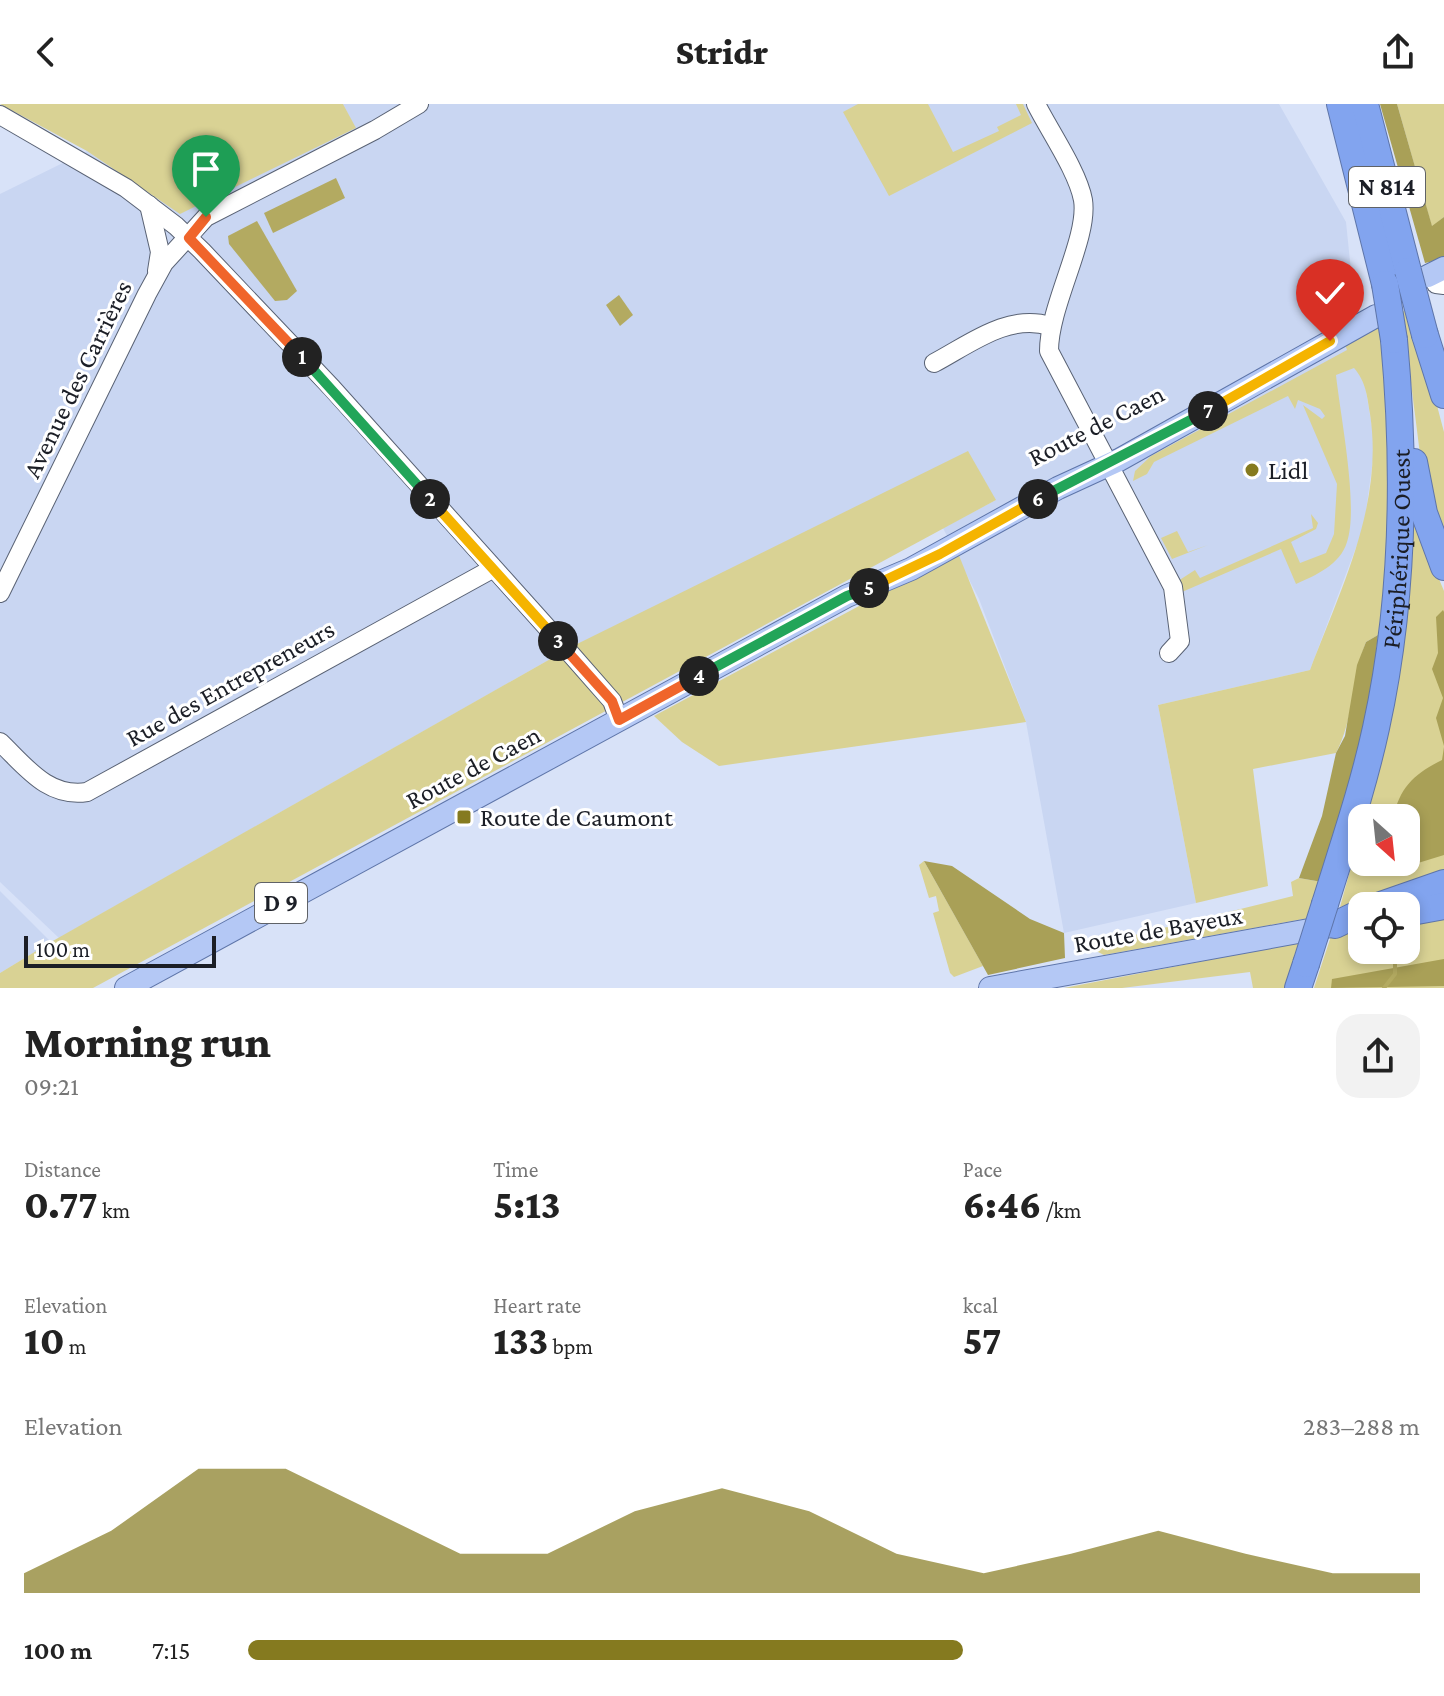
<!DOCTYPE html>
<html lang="en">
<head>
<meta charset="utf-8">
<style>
	body { margin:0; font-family:"Crimson Pro",serif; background:#f2f2f2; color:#222; height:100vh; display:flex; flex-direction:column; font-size:30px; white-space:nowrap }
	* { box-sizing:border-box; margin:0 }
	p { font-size:26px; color:#767676 }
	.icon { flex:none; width:44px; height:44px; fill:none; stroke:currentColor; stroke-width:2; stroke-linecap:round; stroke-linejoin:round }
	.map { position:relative; height:884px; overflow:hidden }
	.sheet { display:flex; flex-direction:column; background:#fff; flex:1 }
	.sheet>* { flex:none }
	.needle { width:52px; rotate:153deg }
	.tools { position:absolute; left:1348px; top:700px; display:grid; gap:16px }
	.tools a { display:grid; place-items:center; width:72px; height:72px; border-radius:16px; background:#fff; box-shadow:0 4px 12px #0003; font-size:40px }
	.scale { position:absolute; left:24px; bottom:20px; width:192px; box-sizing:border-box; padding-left:8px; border:4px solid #1b1e26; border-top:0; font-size:22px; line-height:28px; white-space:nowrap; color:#1b1e26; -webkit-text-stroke:6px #fff; paint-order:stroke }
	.pin { position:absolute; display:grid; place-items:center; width:68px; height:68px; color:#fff; margin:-82px -34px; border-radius:50% 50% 50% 0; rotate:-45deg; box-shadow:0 0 8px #0007 }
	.pin .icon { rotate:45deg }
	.km { position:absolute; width:40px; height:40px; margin:-20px; border-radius:50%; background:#222; color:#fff; font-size:22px; line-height:40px; text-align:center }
	.round { display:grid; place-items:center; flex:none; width:84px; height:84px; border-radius:24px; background:#f2f2f2 }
	.summary { display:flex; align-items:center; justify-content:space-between; height:136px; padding:0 24px }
	h1 { font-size:44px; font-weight:800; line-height:60px }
	.metrics { display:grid; grid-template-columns:repeat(3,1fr); gap:12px; height:136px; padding:8px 24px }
	.metrics div { display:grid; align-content:center }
	.metrics b { font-size:40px; font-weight:800 }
	.metrics small { font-size:22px; font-weight:400 }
	.metrics p { font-size:22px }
	.chart { height:224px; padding:16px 24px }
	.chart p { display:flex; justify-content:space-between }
	.chart svg { width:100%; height:144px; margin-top:8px; fill:#857a1f; opacity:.7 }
	ul { padding:0 24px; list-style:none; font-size:26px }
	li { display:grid; grid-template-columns:128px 96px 1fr; align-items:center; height:60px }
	li i { height:20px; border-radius:10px; background:#857a1f }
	header { display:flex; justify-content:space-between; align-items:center; height:104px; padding:0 24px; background:#fff; font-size:36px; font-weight:800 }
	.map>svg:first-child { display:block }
	.built { fill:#c9d6f2 }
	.green { fill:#d9d294 }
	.forest { fill:#a9a057 }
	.water { fill:#b3aa61 }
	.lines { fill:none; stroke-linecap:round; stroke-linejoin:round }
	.stream { stroke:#b3aa61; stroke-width:4 }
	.minor-casing { stroke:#596274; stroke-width:20 }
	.major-casing { stroke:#5e75a9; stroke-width:24 }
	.highway-casing { stroke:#5e75a9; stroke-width:28 }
	.minor { stroke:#fff; stroke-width:18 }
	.major { stroke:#b4c8f5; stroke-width:22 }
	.highway { stroke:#82a4ef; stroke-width:26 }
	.highway-bridge-casing { stroke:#5e75a9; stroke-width:28; stroke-linecap:butt }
	.highway-bridge { stroke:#82a4ef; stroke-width:26 }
	.split-1-casing { stroke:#fff; stroke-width:16 }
	.split-2-casing { stroke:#fff; stroke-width:16 }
	.split-3-casing { stroke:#fff; stroke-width:16 }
	.split-4-casing { stroke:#fff; stroke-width:16 }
	.split-5-casing { stroke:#fff; stroke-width:16 }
	.split-6-casing { stroke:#fff; stroke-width:16 }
	.split-7-casing { stroke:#fff; stroke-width:16 }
	.split-8-casing { stroke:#fff; stroke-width:16 }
	.split-1 { stroke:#f0652b; stroke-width:10 }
	.split-2 { stroke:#22a559; stroke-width:10 }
	.split-3 { stroke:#f5b400; stroke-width:10 }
	.split-4 { stroke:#f0652b; stroke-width:10 }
	.split-5 { stroke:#22a559; stroke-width:10 }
	.split-6 { stroke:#f5b400; stroke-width:10 }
	.split-7 { stroke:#22a559; stroke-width:10 }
	.split-8 { stroke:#f5b400; stroke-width:10 }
	.poi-dot { fill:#857a1f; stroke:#fff; stroke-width:3 }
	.labels { text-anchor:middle; stroke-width:6; stroke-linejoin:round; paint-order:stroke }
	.shield { fill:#fff; stroke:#5f6267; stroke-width:2 }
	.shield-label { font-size:24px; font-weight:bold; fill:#1b1e26 }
	.street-label { font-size:26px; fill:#1b1e26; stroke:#fff }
	.poi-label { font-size:26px; fill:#1b1e26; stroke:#fff; text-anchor:start }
</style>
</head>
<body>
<header><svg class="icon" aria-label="back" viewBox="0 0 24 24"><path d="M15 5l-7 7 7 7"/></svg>Stridr<svg class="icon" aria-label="share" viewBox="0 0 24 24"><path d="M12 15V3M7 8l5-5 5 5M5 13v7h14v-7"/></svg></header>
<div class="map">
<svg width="1444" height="884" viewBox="0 0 1444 884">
	<rect width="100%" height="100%" fill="#d8e2f8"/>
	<g class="built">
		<path d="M 343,0 L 1279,0 L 1346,118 L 1359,245 L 1375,341 L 1364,422 L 1310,566 L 1158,601 L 1196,799 L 1064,829 L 1026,618 L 979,495 L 943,424 L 996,396 L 575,541 L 59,834 L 0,778 L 0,90 L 87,47 L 180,109 L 355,24 Z"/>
		<path d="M 0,787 L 51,838 L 0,869 Z"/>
	</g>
	<g class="green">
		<path d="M 0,0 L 343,0 L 356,24 L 180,110 L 87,47 Z"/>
		<path d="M 858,0 L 928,0 L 953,48 L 999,27 L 997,23 L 1021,11 L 1016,0 L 1023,0 L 1032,19 L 889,92 L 843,8 Z"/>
		<path d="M 1397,0 L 1444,0 L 1444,113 L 1432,123 Z"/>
		<path d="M 1411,204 L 1444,328 L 1444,456 L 1422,366 L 1402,208 Z"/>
		<path d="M 1379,220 C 1391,324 1393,427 1378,531 L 1366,538 C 1352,574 1354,615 1336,649 L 1253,665 L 1268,782 L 1196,799 L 1158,601 L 1310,566 C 1341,484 1384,400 1370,310 C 1367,291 1366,278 1354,264 L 1336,271 C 1340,310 1359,403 1347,438 C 1340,461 1316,471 1296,480 L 1281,445 L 1182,488 L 1178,477 L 1195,466 L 1200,474 L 1313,424 L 1311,410 L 1318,419 L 1316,425 L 1291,438 L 1300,459 L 1326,449 L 1334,430 L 1337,380 L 1303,301 L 1322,315 L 1325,312 L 1320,305 L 1298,296 L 1295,305 L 1288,292 L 1154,358 L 1147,370 L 1133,377 L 1135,367 L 1151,352 L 1347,246 L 1344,237 Z"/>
		<path d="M 968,347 L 996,396 L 93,884 L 0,884 L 0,869 L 51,838 L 575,541 Z"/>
		<path d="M 1410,406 L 1444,487 L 1444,768 L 1340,803 L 1362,723 L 1362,758 L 1406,758 L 1406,714 L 1364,714 Z"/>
		<path d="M 1177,427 L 1188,448 L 1208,441 L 1172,455 L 1161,434 Z"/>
		<path d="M 958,449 L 1026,618 L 719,662 L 682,638 L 654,612 Z"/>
		<path d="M 924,757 L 983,862 L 954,873 L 950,869 L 933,809 L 939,807 L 936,792 L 929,794 L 919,761 Z"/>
		<path d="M 1299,774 L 1322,778 L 1309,814 L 1104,851 L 1092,845 L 1094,841 L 1293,792 L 1291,778 Z"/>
		<path d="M 1444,814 L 1444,884 L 1314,884 L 1331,832 L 1362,827 L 1362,846 L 1406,846 L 1406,820 Z"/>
		<path d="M 1302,838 L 1288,884 L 1253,884 L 1250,868 L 1122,884 L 1064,884 Z"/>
	</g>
	<g class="forest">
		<path d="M 1380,0 L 1397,0 L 1432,122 L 1444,113 L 1444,155 L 1425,159 Z"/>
		<path d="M 1443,506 L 1444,508 L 1444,642 L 1436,614 L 1443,594 L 1432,565 L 1438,549 L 1436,513 Z"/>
		<path d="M 1378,531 L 1367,629 L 1322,778 L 1299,774 L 1322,712 L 1336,649 L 1345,632 L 1357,561 L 1366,538 Z"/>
		<path d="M 1444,643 L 1444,751 L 1405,763 L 1388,758 L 1406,758 L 1406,714 L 1393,714 C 1400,683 1414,670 1442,656 Z"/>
		<path d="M 924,757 L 952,762 L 1030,815 L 1064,829 L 1065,854 L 988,871 Z"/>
		<path d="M 1444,855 L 1444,882 L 1331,884 L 1332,875 Z"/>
	</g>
	<g class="water">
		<path d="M 336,74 L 345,94 L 273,129 L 264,109 Z"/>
		<path d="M 257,117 L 297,187 L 287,196 L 275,197 L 229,140 L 228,132 Z"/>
		<path d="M 619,191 L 633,211 L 620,222 L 606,201 Z"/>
	</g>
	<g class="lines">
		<path class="stream" d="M 1384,884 L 1395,870 L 1395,846"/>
		<g class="minor-casing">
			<g id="minor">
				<path d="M 1036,0 C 1049,26 1078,68 1083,96 C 1089,134 1049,201 1049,247 L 1173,483 L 1180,537 L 1169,549"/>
				<path d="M 0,11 L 126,84 L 176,122 L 202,147 L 332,284 L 569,548 L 612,597 L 619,616"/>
				<path d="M 149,101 L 160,148 L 157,167"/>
				<path d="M 1436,180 L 1444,181"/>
				<path d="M 934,259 C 970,240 1008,209 1050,222"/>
				<path d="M 0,489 L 147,190 L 164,159 L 206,113 L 375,26 L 419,0"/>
				<path d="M 0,638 C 26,663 48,694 87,688 L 492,465"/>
			</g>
		</g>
		<g class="major-casing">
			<g id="major">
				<path d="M 1428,172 L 1444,164"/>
				<path d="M 126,884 L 847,492 L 911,465 L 1058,384 L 1119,356 L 1376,212"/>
				<path d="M 990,884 L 1331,822"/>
			</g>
		</g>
		<g class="highway-casing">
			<g id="highway">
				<path d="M 1340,0 L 1385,180"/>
				<path d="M 1365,0 L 1408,167"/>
				<path d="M 1425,231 L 1444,291"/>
				<path d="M 1414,358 L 1424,409 L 1444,463"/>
				<path id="s1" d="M 1325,800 C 1343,742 1363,684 1376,624 C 1404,497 1406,366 1394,236"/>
				<path d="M 1378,802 L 1444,779"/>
				<path d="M 1406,809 L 1444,802"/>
				<path d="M 1335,821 L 1362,808"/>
				<path d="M 1298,884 L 1306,860"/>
			</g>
		</g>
		<use href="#minor" class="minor"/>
		<use href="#major" class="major"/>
		<use href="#highway" class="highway"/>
		<g class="highway-bridge-casing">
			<g id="highway-bridge">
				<path d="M 1408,167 L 1425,231"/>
				<path d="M 1385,180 L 1394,236"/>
				<path d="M 1306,860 L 1325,800"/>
			</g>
		</g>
		<use href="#highway-bridge" class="highway-bridge"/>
	</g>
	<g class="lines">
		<g class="split-1-casing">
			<path id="split-1" d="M 206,113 L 189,134 L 302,253"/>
		</g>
		<g class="split-2-casing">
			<path id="split-2" d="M 302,253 L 430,395"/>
		</g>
		<g class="split-3-casing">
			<path id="split-3" d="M 430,395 L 558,537"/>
		</g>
		<g class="split-4-casing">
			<path id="split-4" d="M 558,537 L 612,597 L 619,616 L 699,572"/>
		</g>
		<g class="split-5-casing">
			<path id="split-5" d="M 699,572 L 847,492 L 869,484"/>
		</g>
		<g class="split-6-casing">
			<path id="split-6" d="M 869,484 L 940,450 L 1038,395"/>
		</g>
		<g class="split-7-casing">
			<path id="split-7" d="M 1038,395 L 1208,307"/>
		</g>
		<g class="split-8-casing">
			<path id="split-8" d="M 1208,307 L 1330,237"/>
		</g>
		<use href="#split-1" class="split-1"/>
		<use href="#split-2" class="split-2"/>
		<use href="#split-3" class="split-3"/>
		<use href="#split-4" class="split-4"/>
		<use href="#split-5" class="split-5"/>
		<use href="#split-6" class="split-6"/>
		<use href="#split-7" class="split-7"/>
		<use href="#split-8" class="split-8"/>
	</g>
	<g class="poi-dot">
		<circle cx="1252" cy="366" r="8"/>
		<rect x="456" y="705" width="16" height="16" rx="4"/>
	</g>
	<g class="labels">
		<g class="shield">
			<rect x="1349" y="63" width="76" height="40" rx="6"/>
			<rect x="255" y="779" width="52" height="40" rx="6"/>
		</g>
		<g class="shield-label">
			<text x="1387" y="91">N 814</text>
			<text x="281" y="807">D 9</text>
		</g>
		<g class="street-label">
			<text transform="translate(77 275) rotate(-64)" y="9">Avenue des Carrières</text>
			<text transform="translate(1096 321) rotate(-27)" y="9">Route de Caen</text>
			<text dy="9" stroke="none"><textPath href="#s1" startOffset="364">Périphérique Ouest</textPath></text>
			<text transform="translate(230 579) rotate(-29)" y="9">Rue des Entrepreneurs</text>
			<text transform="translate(473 663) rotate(-28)" y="9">Route de Caen</text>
			<text transform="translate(1158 825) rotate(-10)" y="9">Route de Bayeux</text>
		</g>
		<g class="poi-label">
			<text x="1268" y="375">Lidl</text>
			<text x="480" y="722">Route de Caumont</text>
		</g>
	</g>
</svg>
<div class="tools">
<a><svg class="needle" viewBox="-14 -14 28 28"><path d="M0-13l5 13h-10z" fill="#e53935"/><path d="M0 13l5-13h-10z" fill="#767676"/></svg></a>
<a><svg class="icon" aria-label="locate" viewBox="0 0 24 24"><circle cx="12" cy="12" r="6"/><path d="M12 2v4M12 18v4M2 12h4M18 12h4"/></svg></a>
</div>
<div class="scale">100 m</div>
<div class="pin" style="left:206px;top:113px;background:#1e9e55"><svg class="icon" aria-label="arrive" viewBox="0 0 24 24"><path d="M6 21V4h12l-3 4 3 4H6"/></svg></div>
<div class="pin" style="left:1330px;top:237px;background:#d93025"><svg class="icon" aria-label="check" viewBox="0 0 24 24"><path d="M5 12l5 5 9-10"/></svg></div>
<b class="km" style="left:302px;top:253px">1</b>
<b class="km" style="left:430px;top:395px">2</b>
<b class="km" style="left:558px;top:537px">3</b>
<b class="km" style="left:699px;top:572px">4</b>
<b class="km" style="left:869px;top:484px">5</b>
<b class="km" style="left:1038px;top:395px">6</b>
<b class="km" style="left:1208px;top:307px">7</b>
</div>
<section class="sheet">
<div class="summary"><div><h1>Morning run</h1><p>09:21</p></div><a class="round"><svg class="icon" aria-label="share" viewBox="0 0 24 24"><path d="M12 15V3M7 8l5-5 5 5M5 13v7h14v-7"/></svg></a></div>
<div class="metrics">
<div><p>Distance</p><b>0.77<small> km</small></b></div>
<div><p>Time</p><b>5:13</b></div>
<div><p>Pace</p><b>6:46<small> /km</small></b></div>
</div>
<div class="metrics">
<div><p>Elevation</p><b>10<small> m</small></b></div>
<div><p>Heart rate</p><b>133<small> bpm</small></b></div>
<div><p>kcal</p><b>57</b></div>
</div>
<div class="chart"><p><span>Elevation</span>283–288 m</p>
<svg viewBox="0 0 160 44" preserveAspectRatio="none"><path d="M0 44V38L10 25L20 6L30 6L40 19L50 32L60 32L70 19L80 12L90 19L100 32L110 38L120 32L130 25L140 32L150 38L160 38V44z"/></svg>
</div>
<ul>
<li><b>100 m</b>7:15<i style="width:61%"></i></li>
</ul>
</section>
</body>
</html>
